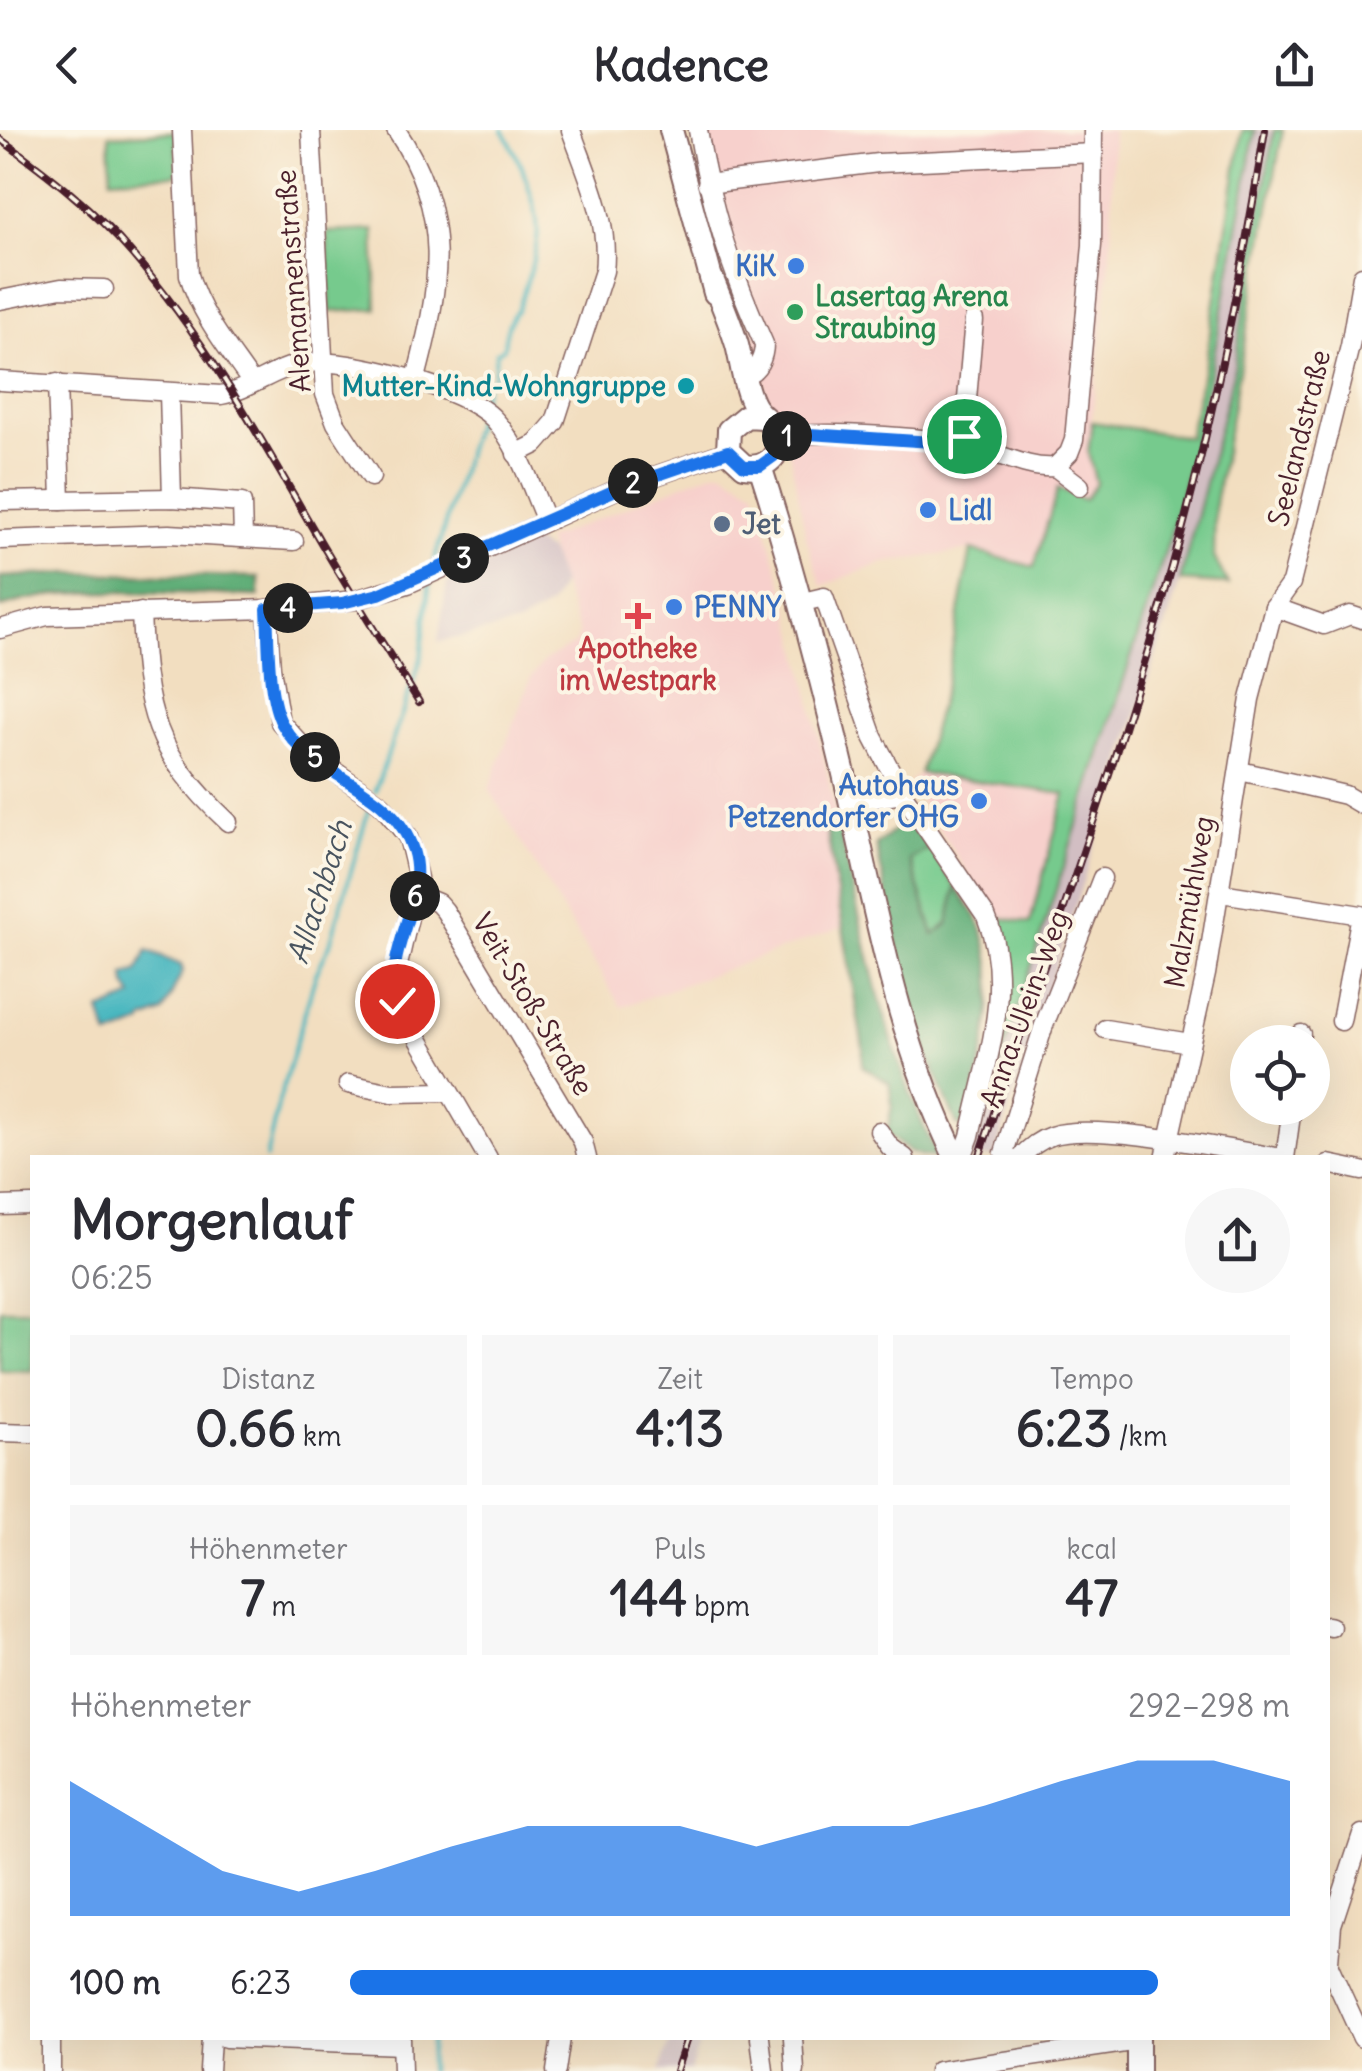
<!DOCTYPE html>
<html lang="de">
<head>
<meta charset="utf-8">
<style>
	body { margin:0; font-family:Delius,sans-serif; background:#f7f7f7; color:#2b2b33; height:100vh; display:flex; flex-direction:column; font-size:38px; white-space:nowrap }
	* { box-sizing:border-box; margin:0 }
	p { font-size:32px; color:#7c7c81 }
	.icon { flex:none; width:55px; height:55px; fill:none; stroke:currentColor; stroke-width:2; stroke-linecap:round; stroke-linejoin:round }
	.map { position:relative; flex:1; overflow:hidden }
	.sheet { position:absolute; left:30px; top:1025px; width:1300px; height:885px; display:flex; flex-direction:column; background:#fff; border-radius:0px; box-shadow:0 10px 40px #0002 }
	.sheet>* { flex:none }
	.controls { position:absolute; left:1230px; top:895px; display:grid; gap:20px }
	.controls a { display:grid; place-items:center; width:100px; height:100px; border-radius:50%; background:#fff; box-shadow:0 10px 40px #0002; font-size:50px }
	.pin { position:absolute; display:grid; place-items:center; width:85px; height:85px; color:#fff; margin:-42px; border:5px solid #fff; border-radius:50%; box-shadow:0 2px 10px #0007 }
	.km { position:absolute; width:50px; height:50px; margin:-25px; border-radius:50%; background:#222; color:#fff; font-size:28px; line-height:50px; text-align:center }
	.round { display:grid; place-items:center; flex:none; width:105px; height:105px; border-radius:52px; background:#f7f7f7 }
	.overview { display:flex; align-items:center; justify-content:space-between; height:170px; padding:0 40px }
	h1 { font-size:55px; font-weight:800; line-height:75px }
	.metrics { display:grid; grid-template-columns:repeat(3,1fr); gap:15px; height:170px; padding:10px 40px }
	.metrics div { display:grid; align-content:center; border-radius:0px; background:#f7f7f7; text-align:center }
	.metrics b { font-size:50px; font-weight:800 }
	.metrics small { font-size:28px; font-weight:400 }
	.metrics p { font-size:28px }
	.chart { height:280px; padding:20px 40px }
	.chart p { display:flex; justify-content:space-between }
	.chart svg { width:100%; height:180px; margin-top:10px; fill:#1a73e8; opacity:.7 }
	ul { padding:0 40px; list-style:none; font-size:32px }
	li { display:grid; grid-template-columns:160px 120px 1fr; align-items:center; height:75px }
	li i { height:25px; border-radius:12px; background:#1a73e8 }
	header { display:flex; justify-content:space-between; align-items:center; height:130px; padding:0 40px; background:#fff; font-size:45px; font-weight:800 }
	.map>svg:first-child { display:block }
	.built { fill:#f7d0cc }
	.industrial { fill:#d2bec3 }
	.green { fill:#76ca8d; stroke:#60745c; stroke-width:2.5 }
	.forest { fill:#60ae78; stroke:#556652; stroke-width:2.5 }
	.water { fill:#48b7c0; stroke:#496b76; stroke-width:2.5 }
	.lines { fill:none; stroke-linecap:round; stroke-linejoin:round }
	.stream { stroke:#48b7c0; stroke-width:4 }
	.minor-casing { stroke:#85625f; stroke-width:21 }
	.major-casing { stroke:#85625f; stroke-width:26 }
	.minor { stroke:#fff; stroke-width:18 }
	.major { stroke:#fff; stroke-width:22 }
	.rail-casing { stroke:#4a1f2b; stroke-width:8 }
	.rail { stroke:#fcf5e5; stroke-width:4; stroke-dasharray:11; stroke-linecap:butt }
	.route-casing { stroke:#fff; stroke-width:20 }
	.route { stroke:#1a73e8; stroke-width:12 }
	.shop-dot { fill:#3f7fe0; stroke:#fcf5e5; stroke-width:4 }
	.leisure-dot { fill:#2e9e5b; stroke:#fcf5e5; stroke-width:4 }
	.culture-dot { fill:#0f9aa8; stroke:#fcf5e5; stroke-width:4 }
	.service-dot { fill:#5c6f8a; stroke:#fcf5e5; stroke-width:4 }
	.health-dot { fill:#e0444e; stroke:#fcf5e5; stroke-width:4 }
	.labels { text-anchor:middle; stroke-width:8; stroke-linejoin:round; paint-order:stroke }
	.shop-label { font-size:28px; font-weight:bold; fill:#366cbe; stroke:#fcf5e5; text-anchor:end }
	.street-label { font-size:28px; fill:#4a1f2b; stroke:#fcf5e5 }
	.leisure-label { font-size:28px; font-weight:bold; fill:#27864d; stroke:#fcf5e5; text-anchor:start }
	.culture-label { font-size:28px; font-weight:bold; fill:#0d838f; stroke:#fcf5e5; text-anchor:end }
	.service-label { font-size:28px; font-weight:bold; fill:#4e5e75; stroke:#fcf5e5; text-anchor:start }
	.health-label { font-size:28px; font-weight:bold; fill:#be3a42; stroke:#fcf5e5 }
	.water-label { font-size:30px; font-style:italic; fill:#49545f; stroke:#fcf5e5 }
</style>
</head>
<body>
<header><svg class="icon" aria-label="back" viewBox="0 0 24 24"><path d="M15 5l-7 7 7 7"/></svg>Kadence<svg class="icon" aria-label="share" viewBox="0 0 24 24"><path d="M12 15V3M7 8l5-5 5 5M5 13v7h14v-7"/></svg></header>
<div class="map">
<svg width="1362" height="1941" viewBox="0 0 1362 1941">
	<rect width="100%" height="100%" fill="#fcf5e5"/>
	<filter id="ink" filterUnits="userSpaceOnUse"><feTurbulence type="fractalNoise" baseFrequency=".01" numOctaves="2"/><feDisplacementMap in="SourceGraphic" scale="20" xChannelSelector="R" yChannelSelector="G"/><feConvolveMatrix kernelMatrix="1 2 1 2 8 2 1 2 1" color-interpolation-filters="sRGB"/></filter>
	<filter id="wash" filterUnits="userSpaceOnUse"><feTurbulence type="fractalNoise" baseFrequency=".0048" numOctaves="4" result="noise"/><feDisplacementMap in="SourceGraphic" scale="40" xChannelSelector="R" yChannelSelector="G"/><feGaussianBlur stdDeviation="2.25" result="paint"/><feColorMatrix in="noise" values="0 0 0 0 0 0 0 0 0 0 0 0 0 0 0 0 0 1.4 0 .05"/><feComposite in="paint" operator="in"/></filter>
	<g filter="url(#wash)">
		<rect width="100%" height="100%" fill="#f2dec0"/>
		<g class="built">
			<path d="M 694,0 L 1113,0 L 1111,123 L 1088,323 L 1096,353 L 1084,370 L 1057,359 L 1034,437 L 971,420 L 883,433 L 822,456 L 807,410 L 783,290 L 769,278 L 753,201 Z"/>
			<path d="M 722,341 L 755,360 L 791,483 L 837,687 L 825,691 L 841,798 L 621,877 L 489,659 L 531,547 L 545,530 L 576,513 L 579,503 L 546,410 L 710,343 Z"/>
			<path d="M 920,643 L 1065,664 L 1030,793 L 996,787 L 909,653 Z"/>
		</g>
		<g class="industrial">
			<path d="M 1255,0 L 1274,0 L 1253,133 L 1233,244 L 1180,451 L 994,1027 L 968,1028 L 1169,410 L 1208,261 Z"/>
			<path d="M 534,412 L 550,422 L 562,454 L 550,475 L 518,494 L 438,512 L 447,453 Z"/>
			<path d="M 671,1908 L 702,1908 L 690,1941 L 660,1941 Z"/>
		</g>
		<g class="green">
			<path d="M 1242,0 L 1255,0 C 1232,138 1207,274 1169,410 L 976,1007 C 990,938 1022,855 996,787 L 1030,793 L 1065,664 L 920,643 L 946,552 L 971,420 L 1034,437 L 1058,358 L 1084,370 L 1096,353 L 1088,323 L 1092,292 L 1188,307 L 1206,229 Z"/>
			<path d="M 1274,0 L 1283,0 L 1215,373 L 1214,427 L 1228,454 L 1180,451 L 1233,244 Z"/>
			<path d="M 176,2 L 177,45 L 111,48 L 109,5 Z"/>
			<path d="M 374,100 L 377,179 L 330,182 L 327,102 Z"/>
			<path d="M 930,718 L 956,757 L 948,794 L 934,805 L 910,729 Z"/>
			<path d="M 0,1179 L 32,1179 L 32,1241 L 0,1240 Z"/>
		</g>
		<g class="forest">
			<path d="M 68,443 L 259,447 L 259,466 C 188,465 64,452 0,478 L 0,447 Z"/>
			<path d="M 837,687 C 863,802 885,919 937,1025 L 934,1027 C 914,1027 900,1017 887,1002 L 892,975 L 889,953 L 862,936 L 863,918 L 825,690 Z"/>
			<path d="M 909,688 L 930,718 L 910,730 L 934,805 L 948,794 L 956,757 C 964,769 976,783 981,797 C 1006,860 979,934 967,998 L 957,995 L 925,919 L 907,861 L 876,715 Z"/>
		</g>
		<path class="water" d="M 147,821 L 181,835 L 183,841 L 163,882 L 144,890 L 142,894 L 109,907 L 100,881 L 133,867 L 126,855 L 125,845 L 137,842 Z"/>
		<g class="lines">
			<g class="stream">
				<path d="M 481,272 L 486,252 L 494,248 L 496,223 L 504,218 C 505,205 509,188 518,179 C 525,157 534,134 537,111 C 542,81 519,27 503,0"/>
				<path d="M 433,435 L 477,286"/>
				<path d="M 375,661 L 421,529 L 430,449"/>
				<path d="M 266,1028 L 279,971 L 316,844 L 330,814 L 370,675"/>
				<path d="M 429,1941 L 431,1908"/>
			</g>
		</g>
	</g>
	<g filter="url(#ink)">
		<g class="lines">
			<g class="minor-casing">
				<g id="minor">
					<path d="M 182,0 L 189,145 C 201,186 228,218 252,253"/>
					<path d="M 311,0 L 325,264 L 336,293 L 371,347"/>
					<path d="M 396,0 C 454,85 440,158 415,252"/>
					<path d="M 698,0 C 712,82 730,138 764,214 C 764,227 758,241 745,245"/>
					<path d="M 707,54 L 878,33 L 1094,23"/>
					<path d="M 0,170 L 61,158 L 104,159"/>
					<path d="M 0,251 L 221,265 C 251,260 275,237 306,233 C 347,227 466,258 494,289 C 519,316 531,357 546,391"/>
					<path d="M 57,253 L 61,370"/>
					<path d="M 169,263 L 172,368"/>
					<path d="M 778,308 C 818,299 923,307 965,315 C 994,320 1026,340 1055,337"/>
					<path d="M 963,314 L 974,190"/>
					<path d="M 516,324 L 536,314 L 555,292 L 604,141 C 610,92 587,45 571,0"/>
					<path d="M 1055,337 L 1069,323 L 1074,310 L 1092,115 L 1093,0"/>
					<path d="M 1055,337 L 1080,356"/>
					<path d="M 0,371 L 172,368 L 242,373 L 243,408"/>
					<path d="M 0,410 L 169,404 L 294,411"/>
					<path d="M 803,472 L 824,467 L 873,607 L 903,664 L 986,786 C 1015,857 985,934 970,1006 L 962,1028"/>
					<path d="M 1274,477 L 1291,453 L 1350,216 L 1362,146"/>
					<path d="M 267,479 L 271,538 L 280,592 L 309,623 L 381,674 L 408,707 L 418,748 L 393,857 L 406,887 L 488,1028"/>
					<path d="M 141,482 C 145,580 154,623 228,692"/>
					<path d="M 0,499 L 47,486 L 267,479 L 355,470 L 408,454 L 620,358 L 728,321"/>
					<path d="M 1240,641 L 1345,665 L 1362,675"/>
					<path d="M 850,672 L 903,664"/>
					<path d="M 1221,763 L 1361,785 L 1341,891"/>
					<path d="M 416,764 L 438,773 L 445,781 L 583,1012 L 587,1028"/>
					<path d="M 1105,899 L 1190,913"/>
					<path d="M 1300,912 L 1301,904"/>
					<path d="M 348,954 L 392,963 L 448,962"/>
					<path d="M 879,1001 L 890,1017 L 905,1028"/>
					<path d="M 1009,1028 L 1004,1023 L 1043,898 L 1102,748"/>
					<path d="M 1020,1028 C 1029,1018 1039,1010 1051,1006 C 1093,991 1231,1020 1281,1028"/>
					<path d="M 1165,1028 L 1206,844 L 1250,569 L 1274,477 L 1324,495 L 1350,485 L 1362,489"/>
					<path d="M 1285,1028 L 1292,978"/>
					<path d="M 1328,1034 L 1362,1041"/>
					<path d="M 0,1076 L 32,1075"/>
					<path d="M 0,1302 L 32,1303"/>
					<path d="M 1328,1496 L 1331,1497"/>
					<path d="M 1330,1838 L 1362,1908"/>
					<path d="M 1328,1843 L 1332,1795 L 1362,1704"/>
					<path d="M 225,1908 L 401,1915"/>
					<path d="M 401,1908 L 402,1941"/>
					<path d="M 760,1908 L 764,1941"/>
					<path d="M 793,1908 L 795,1941"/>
					<path d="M 51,1941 L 51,1908"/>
					<path d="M 209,1941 L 211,1908"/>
					<path d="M 556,1941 L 561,1908"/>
					<path d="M 938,1941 L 1138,1911"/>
				</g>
			</g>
			<g class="major-casing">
				<g id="major">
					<path d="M 671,0 L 715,163"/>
					<path d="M 712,149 C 721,171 730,192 737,215 C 742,234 744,259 754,276 C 762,290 780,294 778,313 C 777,332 760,339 744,336 L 728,321 L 729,300 L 746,286 L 763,287"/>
					<path d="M 760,336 C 795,445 823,554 849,665 C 877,789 899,913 956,1028"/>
					<path d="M 1138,1941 L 1138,1908"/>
				</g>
			</g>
			<use href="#minor" class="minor"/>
			<use href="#major" class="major"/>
			<g class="rail-casing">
				<g id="rail">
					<path d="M 0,9 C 47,43 94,79 132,124 C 208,212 265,316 323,416 C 354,469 387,520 419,572"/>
					<path d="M 979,1028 C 1047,822 1124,617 1180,408 C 1216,274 1243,137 1265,0"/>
					<path d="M 676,1941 L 687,1908"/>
				</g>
			</g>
			<use href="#rail" class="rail"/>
		</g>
	</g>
	<g class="lines" filter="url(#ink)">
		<g class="route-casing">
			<path id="route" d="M 397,871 C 382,821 429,772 413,720 C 393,656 312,648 282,594 C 267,567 269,511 267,479 L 342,473 L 379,464 L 620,358 L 728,321 L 744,336 L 760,336 L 774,326 L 778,308 L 809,304 L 963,314 L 964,306"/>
		</g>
		<use href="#route" class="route"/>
	</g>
	<g class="shop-dot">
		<circle cx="796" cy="136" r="10"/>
		<circle cx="928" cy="380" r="10"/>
		<circle cx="674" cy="477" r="10"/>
		<circle cx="979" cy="671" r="10"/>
	</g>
	<circle class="leisure-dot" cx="795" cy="182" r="10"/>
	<circle class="culture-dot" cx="686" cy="256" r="10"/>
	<circle class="service-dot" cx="722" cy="394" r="10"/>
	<path class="health-dot" d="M633 471h10v10h10v10h-10v10h-10v-10h-10v-10h10z"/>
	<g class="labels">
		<g class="shop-label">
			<text x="776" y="146">KiK</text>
			<text x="948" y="390" text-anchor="start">Lidl</text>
			<text x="694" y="487" text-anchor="start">PENNY</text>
			<text x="959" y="665">Autohaus<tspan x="959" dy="32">Petzendorfer OHG</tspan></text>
		</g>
		<g class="street-label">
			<text transform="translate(293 151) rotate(-94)" y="10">Alemannenstraße</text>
			<text transform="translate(1299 308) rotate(-76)" y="10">Seelandstraße</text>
			<text transform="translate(1189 772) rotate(-80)" y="10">Malzmühlweg</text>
			<text transform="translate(533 874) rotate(59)" y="10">Veit-Stoß-Straße</text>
			<text transform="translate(1024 879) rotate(-70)" y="10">Anna-Ulein-Weg</text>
		</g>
		<g class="leisure-label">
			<text x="815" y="176">Lasertag Arena<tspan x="815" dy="32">Straubing</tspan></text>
		</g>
		<g class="culture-label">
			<text x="666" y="266">Mutter-Kind-Wohngruppe</text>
		</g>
		<g class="service-label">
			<text x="742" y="404">Jet</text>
		</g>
		<g class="health-label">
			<text x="638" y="528">Apotheke<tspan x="638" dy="32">im Westpark</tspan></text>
		</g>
		<g class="water-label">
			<text transform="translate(320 762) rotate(-72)" y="10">Allachbach</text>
		</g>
	</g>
</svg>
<div class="controls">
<a><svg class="icon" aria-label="locate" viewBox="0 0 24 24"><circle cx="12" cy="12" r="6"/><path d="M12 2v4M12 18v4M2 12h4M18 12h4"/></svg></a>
</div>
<div class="pin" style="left:964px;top:306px;background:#1e9e55"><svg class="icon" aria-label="arrive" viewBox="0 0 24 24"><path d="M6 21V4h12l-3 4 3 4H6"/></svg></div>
<div class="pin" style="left:397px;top:871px;background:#d93025"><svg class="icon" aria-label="check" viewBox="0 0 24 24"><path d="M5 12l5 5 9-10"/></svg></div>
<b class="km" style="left:787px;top:306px">1</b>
<b class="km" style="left:633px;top:353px">2</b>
<b class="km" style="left:464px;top:428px">3</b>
<b class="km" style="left:288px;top:478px">4</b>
<b class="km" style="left:315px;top:627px">5</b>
<b class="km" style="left:415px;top:766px">6</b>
<section class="sheet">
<div class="overview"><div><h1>Morgenlauf</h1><p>06:25</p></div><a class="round"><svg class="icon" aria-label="share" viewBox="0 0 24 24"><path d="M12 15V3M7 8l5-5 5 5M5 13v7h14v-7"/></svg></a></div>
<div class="metrics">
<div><p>Distanz</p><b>0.66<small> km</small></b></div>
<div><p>Zeit</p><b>4:13</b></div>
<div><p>Tempo</p><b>6:23<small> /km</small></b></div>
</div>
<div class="metrics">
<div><p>Höhenmeter</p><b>7<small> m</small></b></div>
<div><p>Puls</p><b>144<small> bpm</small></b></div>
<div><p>kcal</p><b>47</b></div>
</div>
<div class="chart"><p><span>Höhenmeter</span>292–298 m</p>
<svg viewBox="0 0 160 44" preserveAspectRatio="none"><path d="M0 44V11L10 22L20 33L30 38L40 33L50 27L60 22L70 22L80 22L90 27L100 22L110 22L120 17L130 11L140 6L150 6L160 11V44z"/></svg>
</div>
<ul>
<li><b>100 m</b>6:23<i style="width:86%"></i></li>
</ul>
</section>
</div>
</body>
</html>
